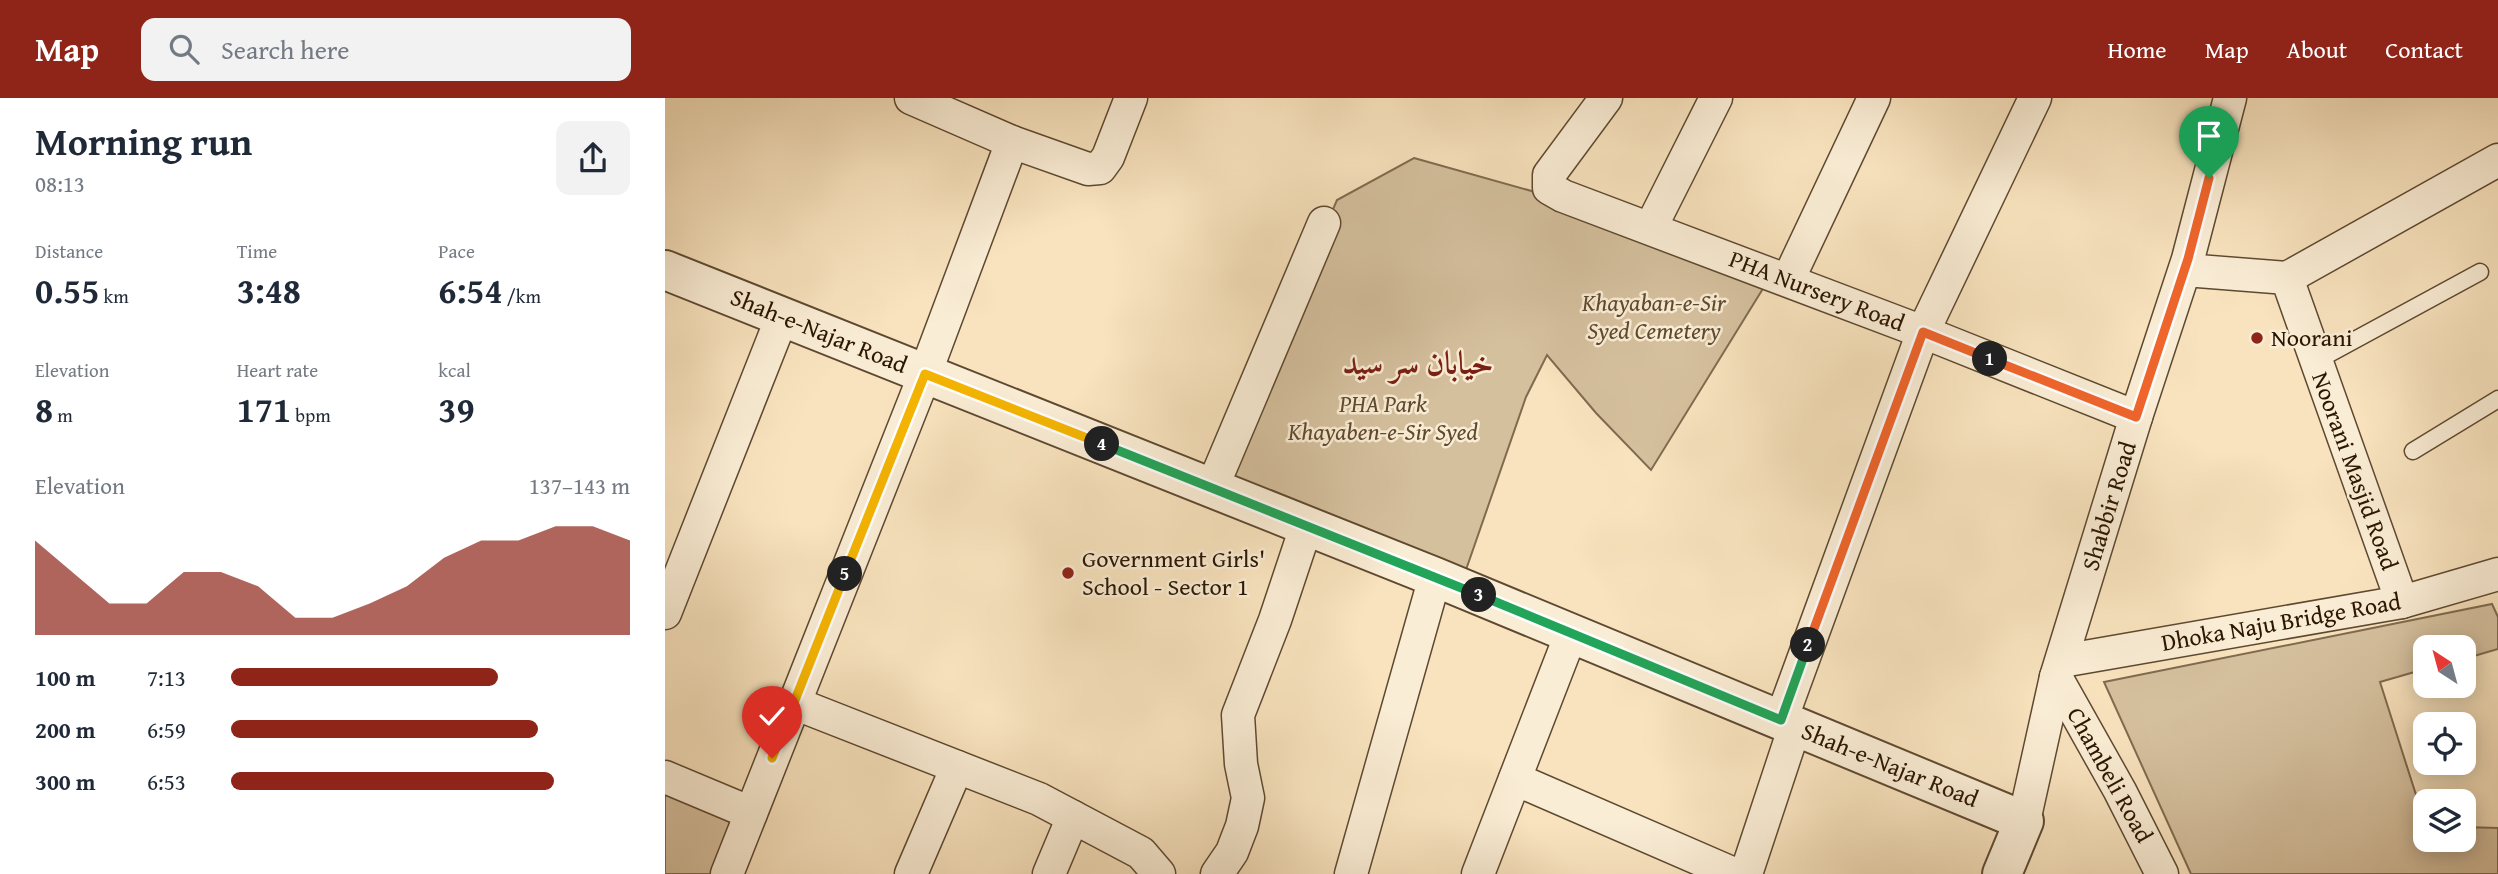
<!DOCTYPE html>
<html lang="en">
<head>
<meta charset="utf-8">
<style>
	body { margin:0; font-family:"Gentium Book Plus",Amiri,serif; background:#f2f2f3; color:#1f2937; height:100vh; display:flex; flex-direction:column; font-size:26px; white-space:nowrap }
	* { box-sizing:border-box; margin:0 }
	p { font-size:23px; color:#747a83 }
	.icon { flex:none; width:38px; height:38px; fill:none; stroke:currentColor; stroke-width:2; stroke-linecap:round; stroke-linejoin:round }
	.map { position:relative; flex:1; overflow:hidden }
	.sheet { display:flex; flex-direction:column; background:#fff; width:665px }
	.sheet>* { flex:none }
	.needle { width:46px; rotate:324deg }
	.controls { position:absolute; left:1748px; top:537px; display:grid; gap:14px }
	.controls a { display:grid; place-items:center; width:63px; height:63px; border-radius:14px; background:#fff; box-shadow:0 4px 18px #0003; font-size:35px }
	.pin { position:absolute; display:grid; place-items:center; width:60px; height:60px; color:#fff; margin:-72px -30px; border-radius:50% 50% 50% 0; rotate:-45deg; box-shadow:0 0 7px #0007 }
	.pin .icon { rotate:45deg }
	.km { position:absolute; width:35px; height:35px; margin:-18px; border-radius:50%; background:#222; color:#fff; font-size:19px; line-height:35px; text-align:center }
	.round { display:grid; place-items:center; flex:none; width:74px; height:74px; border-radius:14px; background:#f2f2f3 }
	.overview { display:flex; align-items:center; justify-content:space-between; height:119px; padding:0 35px }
	h1 { font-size:38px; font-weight:700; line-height:52px }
	.metrics { display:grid; grid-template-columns:repeat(3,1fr); gap:10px; height:119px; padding:7px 35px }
	.metrics div { display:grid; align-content:center }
	.metrics b { font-size:35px; font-weight:700 }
	.metrics small { font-size:19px; font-weight:400 }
	.metrics p { font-size:19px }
	.chart { height:196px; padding:14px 35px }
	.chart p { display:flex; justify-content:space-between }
	.chart svg { width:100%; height:126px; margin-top:7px; fill:#8f2418; opacity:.7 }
	ul { padding:0 35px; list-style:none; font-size:23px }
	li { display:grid; grid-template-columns:112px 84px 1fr; align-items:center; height:52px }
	li i { height:18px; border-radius:9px; background:#8f2418 }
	header { display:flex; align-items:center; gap:42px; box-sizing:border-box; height:98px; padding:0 35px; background:#8f2418; color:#fff }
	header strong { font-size:33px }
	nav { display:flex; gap:38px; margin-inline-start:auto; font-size:24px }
	.search { width:490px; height:63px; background:#f2f2f3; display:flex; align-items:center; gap:18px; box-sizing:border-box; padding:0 24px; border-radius:14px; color:#747a83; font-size:26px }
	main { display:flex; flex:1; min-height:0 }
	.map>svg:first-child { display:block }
	.green { fill:#d5c09e; stroke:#806b4f; stroke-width:2 }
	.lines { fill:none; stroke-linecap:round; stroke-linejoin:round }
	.service-casing { stroke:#5e4930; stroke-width:19 }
	.minor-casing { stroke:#5e4930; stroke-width:35 }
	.tertiary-casing { stroke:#5e4930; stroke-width:42 }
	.service { stroke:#faedd5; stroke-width:16 }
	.minor { stroke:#faedd5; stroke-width:32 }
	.tertiary { stroke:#faedd5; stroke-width:38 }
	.split-1-casing { stroke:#fff; stroke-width:14 }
	.split-2-casing { stroke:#fff; stroke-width:14 }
	.split-3-casing { stroke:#fff; stroke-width:14 }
	.split-4-casing { stroke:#fff; stroke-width:14 }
	.split-5-casing { stroke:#fff; stroke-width:14 }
	.split-6-casing { stroke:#fff; stroke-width:14 }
	.split-1 { stroke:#f0652b; stroke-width:9 }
	.split-2 { stroke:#f0652b; stroke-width:9 }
	.split-3 { stroke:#22a559; stroke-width:9 }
	.split-4 { stroke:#22a559; stroke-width:9 }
	.split-5 { stroke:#f5b400; stroke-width:9 }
	.split-6 { stroke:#f5b400; stroke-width:9 }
	.poi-dot { fill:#8f2418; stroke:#faedd5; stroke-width:2.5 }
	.labels { text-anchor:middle; stroke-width:5; stroke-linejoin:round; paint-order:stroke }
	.street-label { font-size:24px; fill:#2b1600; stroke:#faedd5 }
	.park-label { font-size:24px; font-style:italic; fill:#5e492f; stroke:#faedd5 }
	.poi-label { font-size:24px; fill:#2b1600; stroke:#faedd5; text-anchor:start }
	.district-label { font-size:32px; font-weight:bold; fill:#7a1f14; stroke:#faedd5 }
</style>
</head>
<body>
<header>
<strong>Map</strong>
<div class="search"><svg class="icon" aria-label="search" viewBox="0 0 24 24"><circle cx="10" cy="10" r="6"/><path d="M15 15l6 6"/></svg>Search here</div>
<nav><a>Home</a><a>Map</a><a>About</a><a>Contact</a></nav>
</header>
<main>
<section class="sheet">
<div class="overview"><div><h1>Morning run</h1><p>08:13</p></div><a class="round"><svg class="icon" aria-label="share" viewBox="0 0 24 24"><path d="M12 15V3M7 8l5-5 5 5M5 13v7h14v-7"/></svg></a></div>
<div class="metrics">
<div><p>Distance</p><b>0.55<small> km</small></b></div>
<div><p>Time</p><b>3:48</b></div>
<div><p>Pace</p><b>6:54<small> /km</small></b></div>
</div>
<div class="metrics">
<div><p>Elevation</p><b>8<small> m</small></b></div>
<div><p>Heart rate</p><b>171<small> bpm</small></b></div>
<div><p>kcal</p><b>39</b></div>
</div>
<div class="chart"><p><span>Elevation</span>137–143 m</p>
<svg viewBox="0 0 160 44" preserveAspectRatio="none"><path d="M0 44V11L10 22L20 33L30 33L40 22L50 22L60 27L70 38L80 38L90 33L100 27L110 17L120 11L130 11L140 6L150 6L160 11V44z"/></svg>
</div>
<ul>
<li><b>100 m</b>7:13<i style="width:67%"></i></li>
<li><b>200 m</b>6:59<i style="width:77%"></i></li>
<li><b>300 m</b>6:53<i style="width:81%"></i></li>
</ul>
</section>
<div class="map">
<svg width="1833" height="776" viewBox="0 0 1833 776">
	<rect width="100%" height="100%" fill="#f8e3be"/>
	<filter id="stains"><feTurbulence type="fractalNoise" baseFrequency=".00286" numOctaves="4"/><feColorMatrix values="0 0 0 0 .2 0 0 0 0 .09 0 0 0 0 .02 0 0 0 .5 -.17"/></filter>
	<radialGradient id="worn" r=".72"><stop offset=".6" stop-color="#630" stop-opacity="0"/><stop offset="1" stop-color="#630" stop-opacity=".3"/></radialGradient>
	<g class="green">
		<path d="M 749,60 L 952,117 L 1107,176 L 986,372 L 931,315 L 882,257 L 861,299 L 795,489 L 547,390 L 672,102 Z"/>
		<path d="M 1827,506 L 1833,519 L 1833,551 L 1799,561 L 1799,550 L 1760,550 L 1760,571 L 1715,584 L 1760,725 L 1760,742 L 1799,742 L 1799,729 L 1833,730 L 1833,776 L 1526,776 L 1439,584 Z"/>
		<path d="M 0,679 L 86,715 L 62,776 L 0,776 Z"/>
	</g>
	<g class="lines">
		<g class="service-casing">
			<g id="service">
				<path d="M 1651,263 L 1815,174"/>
				<path d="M 1748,353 L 1833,301"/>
			</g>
		</g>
		<g class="minor-casing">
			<g id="minor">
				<path d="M 246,0 L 347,44 L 423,71 L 435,70 L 443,59 L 466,0"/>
				<path d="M 941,0 L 884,77 L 884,90 L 898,98 L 1258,234 L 1471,319"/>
				<path d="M 986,129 L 1051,0"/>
				<path d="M 1520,172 L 1622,180 L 1737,504"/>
				<path d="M 1622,180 L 1833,62"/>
				<path d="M 1123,182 L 1209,0"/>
				<path d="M 547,390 L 659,125"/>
				<path d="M 0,515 L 117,219"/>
				<path d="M 1397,563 L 1737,504 L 1833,476"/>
				<path d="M 1391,579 L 1455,693 L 1497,776"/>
				<path d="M 129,605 L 374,701 L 476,755 L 494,776"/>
				<path d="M 1116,622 L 1258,234 L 1370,0"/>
				<path d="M 0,679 L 86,715"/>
				<path d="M 850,681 L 1069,776"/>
				<path d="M 1359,723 L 1391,579 L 1471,319 L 1523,161 L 1565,0"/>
				<path d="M 62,776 L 260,276 L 347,44"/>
				<path d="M 246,776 L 292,669"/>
				<path d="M 384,776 L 408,719"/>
				<path d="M 552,776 L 567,754 L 577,728 L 583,700 L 576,666 L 573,617 L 610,522 L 641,429"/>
				<path d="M 686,776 L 770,479"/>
				<path d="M 813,776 L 906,536"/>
				<path d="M 1081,776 L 1130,628"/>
			</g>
		</g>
		<g class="tertiary-casing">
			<path id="tertiary" d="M 0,172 L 770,479 L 1359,723 L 1337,776"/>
		</g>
		<use href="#service" class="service"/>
		<use href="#minor" class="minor"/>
		<use href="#tertiary" class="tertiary"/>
	</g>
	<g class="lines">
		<g class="split-1-casing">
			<path id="split-1" d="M 1325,261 L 1471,319 L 1523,161 L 1544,80"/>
		</g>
		<g class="split-2-casing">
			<path id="split-2" d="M 1143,547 L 1258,234 L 1325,261"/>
		</g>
		<g class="split-3-casing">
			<path id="split-3" d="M 814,497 L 1116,622 L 1143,547"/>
		</g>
		<g class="split-4-casing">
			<path id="split-4" d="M 437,346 L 814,497"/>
		</g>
		<g class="split-5-casing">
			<path id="split-5" d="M 180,476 L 260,276 L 437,346"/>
		</g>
		<g class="split-6-casing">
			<path id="split-6" d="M 107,660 L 180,476"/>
		</g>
		<use href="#split-1" class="split-1"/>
		<use href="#split-2" class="split-2"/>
		<use href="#split-3" class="split-3"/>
		<use href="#split-4" class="split-4"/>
		<use href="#split-5" class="split-5"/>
		<use href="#split-6" class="split-6"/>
	</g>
	<g class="poi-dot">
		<circle cx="1592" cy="240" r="7"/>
		<circle cx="403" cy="475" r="7"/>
	</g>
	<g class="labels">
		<g class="street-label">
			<text transform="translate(1152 193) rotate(21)" y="8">PHA Nursery Road</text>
			<text transform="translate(154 233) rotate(22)" y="8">Shah-e-Najar Road</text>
			<text transform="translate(1690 373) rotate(70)" y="8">Noorani Masjid Road</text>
			<text transform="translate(1444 408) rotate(-73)" y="8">Shabbir Road</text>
			<text transform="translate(1616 524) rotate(-10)" y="8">Dhoka Naju Bridge Road</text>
			<text transform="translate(1225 667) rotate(22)" y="8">Shah-e-Najar Road</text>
			<text transform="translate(1445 677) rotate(61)" y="8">Chambeli Road</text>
		</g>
		<g class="park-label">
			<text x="989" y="213">Khayaban-e-Sir<tspan x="989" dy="28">Syed Cemetery</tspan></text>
			<text x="718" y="314">PHA Park<tspan x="718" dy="28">Khayaben-e-Sir Syed</tspan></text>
		</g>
		<g class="poi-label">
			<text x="1606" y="248">Noorani</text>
			<text x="417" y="469">Government Girls'<tspan x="417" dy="28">School - Sector 1</tspan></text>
		</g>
		<g class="district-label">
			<text x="753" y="276">خیابان سر سید</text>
		</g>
	</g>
	<rect width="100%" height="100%" filter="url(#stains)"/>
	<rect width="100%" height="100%" fill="url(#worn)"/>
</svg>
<div class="controls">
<a><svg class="needle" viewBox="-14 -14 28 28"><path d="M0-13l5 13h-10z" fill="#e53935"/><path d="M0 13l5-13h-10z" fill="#747a83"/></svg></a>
<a><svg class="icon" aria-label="locate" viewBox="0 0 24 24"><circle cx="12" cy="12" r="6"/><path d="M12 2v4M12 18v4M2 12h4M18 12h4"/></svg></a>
<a><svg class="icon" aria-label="layers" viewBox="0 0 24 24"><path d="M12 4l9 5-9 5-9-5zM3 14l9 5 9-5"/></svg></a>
</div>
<div class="pin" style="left:1544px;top:80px;background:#1e9e55"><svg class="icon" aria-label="arrive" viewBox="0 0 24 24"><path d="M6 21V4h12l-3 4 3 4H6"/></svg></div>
<div class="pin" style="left:107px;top:660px;background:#d93025"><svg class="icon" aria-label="check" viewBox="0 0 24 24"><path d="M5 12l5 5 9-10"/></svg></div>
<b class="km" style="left:1325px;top:261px">1</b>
<b class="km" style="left:1143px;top:547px">2</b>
<b class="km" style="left:814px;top:497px">3</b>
<b class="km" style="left:437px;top:346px">4</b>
<b class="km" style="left:180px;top:476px">5</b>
</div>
</main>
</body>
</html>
